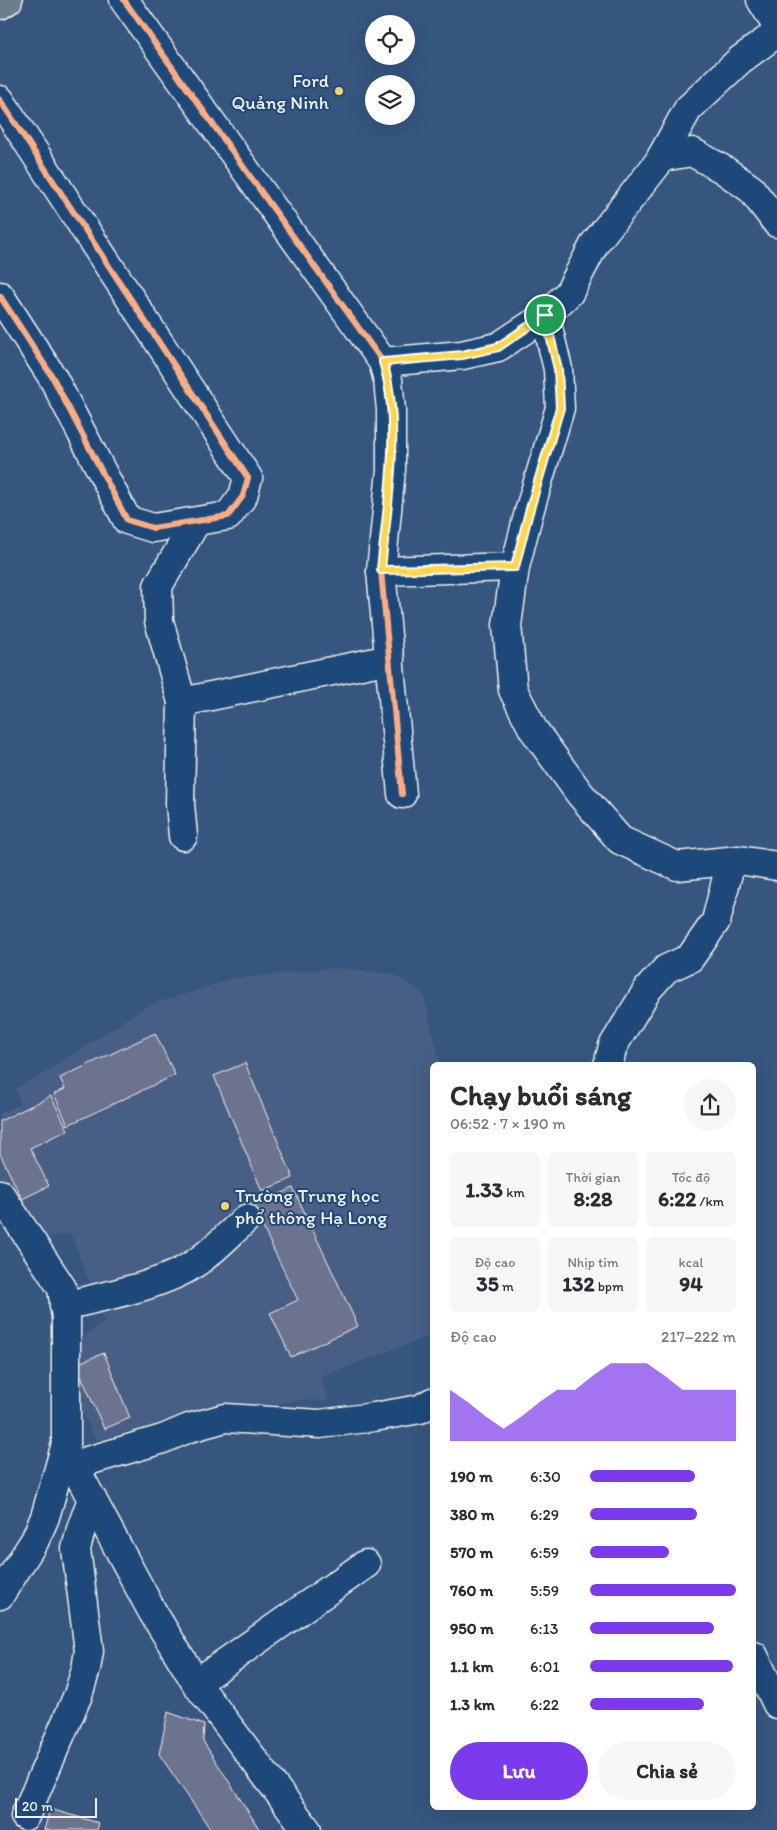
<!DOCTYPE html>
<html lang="vi">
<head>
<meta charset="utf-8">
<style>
	body { margin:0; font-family:Itim,sans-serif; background:#f7f7f7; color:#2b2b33; height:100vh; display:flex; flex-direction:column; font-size:19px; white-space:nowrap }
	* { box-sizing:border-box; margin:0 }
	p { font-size:16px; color:#7c7c81 }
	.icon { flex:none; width:28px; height:28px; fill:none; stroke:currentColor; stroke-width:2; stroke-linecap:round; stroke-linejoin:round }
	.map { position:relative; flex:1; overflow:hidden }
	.side { position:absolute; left:430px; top:1062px; width:326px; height:748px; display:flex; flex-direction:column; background:#fff; border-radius:8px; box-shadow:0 5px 20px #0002 }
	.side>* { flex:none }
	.buttons { position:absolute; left:365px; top:15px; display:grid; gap:10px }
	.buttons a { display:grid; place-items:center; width:50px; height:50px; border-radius:50%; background:#fff; box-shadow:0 5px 20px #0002; font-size:25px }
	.scale { position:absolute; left:15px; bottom:12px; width:82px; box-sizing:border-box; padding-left:5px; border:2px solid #f4f1e8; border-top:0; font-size:14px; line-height:18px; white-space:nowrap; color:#f4f1e8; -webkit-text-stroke:4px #1f4a7a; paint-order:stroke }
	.pin { position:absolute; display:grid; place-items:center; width:42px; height:42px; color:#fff; margin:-21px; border:2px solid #fff; border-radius:50%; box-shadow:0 1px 5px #0007 }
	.round { display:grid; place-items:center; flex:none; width:52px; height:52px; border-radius:26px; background:#f7f7f7 }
	.summary { display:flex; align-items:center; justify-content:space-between; height:85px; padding:0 20px }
	h1 { font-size:28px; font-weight:800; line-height:38px }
	.stats { display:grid; grid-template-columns:repeat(3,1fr); gap:8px; height:85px; padding:5px 20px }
	.stats div { display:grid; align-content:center; border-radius:8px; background:#f7f7f7; text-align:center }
	.stats b { font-size:21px; font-weight:800 }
	.stats small { font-size:14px; font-weight:400 }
	.stats p { font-size:14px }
	.chart { height:140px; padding:10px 20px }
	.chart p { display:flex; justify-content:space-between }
	.chart svg { width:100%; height:90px; margin-top:5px; fill:#7c3aed; opacity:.7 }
	.cta { display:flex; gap:10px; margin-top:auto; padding:10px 20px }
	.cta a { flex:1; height:58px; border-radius:30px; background:#7c3aed; color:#fff; font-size:20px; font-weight:800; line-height:58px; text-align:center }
	.cta a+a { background:#f7f7f7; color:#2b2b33 }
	ul { padding:0 20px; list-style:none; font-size:16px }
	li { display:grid; grid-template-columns:80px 60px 1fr; align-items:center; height:38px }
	li i { height:12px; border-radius:6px; background:#7c3aed }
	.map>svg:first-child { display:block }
	.built { fill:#465f84 }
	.building { fill:#6c738f; stroke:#f4f1e8 }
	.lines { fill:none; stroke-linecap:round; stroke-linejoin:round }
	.minor-casing { stroke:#f4f1e8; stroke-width:31 }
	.major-casing { stroke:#f4f1e8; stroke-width:31 }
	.minor { stroke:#1f4a7a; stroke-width:28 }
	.major { stroke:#6c7d8c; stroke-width:28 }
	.cycleway-casing { stroke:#1f4a7a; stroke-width:9 }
	.cycleway { stroke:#ffac80; stroke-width:6 }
	.route-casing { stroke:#fff; stroke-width:10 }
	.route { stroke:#ffd54a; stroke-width:6 }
	.poi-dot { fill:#ffd166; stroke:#1f4a7a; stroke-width:2 }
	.labels { text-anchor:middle; stroke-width:4; stroke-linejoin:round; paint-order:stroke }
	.poi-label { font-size:19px; fill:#f4f1e8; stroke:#1f4a7a; text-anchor:end }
</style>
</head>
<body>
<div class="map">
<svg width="777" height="1830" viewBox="0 0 777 1830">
	<rect width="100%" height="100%" fill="#365680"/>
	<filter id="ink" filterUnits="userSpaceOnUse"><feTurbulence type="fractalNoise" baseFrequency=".02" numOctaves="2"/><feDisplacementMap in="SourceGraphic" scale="10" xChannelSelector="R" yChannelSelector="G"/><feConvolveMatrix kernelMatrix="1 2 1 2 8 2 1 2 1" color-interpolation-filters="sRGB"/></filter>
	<g filter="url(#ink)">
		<path class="built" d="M 335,968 L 393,974 L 423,993 L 441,1065 L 432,1065 L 432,1335 L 321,1377 L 328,1401 L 300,1400 L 189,1416 L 96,1440 L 77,1402 L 77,1343 L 104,1321 L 71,1234 L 38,1237 L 0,1178 L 0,1113 L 20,1104 L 16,1088 L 43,1074 L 145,1007 L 230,979 Z"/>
		<g class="building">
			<path d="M 155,1033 L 175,1075 L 68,1125 L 54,1094 L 65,1089 L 60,1078 Z"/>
			<path d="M 245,1063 L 293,1178 L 262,1191 L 214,1076 Z"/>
			<path d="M 51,1096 L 68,1130 L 30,1148 L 49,1186 L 22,1199 L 0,1154 L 0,1121 Z"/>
			<path d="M 293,1188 L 358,1326 L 291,1357 L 270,1313 L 298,1300 L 253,1207 Z"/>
			<path d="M 104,1353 L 130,1418 L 104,1429 L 76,1364 Z"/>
			<path d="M 168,1712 L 204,1725 L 203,1741 L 260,1830 L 211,1830 L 159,1754 Z"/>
			<path d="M 50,1809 L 99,1823 L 97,1830 L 44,1830 Z"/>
		</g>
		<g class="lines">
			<g class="minor-casing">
				<g id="minor">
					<path d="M 124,0 L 383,362 L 388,380 L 391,410 L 391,470 L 381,571 L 402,794"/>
					<path d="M 761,0 L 777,26"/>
					<path d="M 0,100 L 248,478 L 243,496 L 228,516 L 153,528 L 127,520 L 53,378 L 0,296"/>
					<path d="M 662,157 L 692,152 L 724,170 L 751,189 L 777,223"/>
					<path d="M 545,315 L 558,369 L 560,408 L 529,512 L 515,567 L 507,625 L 513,690 L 533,729 L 580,794 L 620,840 L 677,866 L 739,860 L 777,866"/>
					<path d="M 383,362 L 462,355 L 498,347 L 542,318 L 569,293 L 595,243 L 658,163 L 688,109 L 740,60 L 777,33"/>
					<path d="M 381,571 L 515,567"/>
					<path d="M 182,702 L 390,659"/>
					<path d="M 183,836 L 180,804 L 182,702 L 159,621 L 158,586 L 196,522"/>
					<path d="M 608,1065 L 613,1046 L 648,989 L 666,969 L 690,958 L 716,921 L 731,861"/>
					<path d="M 0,1194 L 62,1288 L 66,1318 L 66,1444 L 45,1517 L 35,1540 L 0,1595"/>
					<path d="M 64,1306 C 103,1296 162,1286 194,1264 C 213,1252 229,1234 246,1219"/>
					<path d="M 73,1464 L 152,1611 L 196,1683 L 307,1830"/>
					<path d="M 60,1469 L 163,1439 L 189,1428 L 225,1418 L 320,1424 L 374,1417 L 420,1409 L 432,1402"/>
					<path d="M 754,1656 L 777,1704"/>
					<path d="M 196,1683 L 366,1564"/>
					<path d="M 25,1816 L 78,1695 L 86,1669 L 89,1651 L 76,1549 L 81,1529 L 92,1499"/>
				</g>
			</g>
			<g class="major-casing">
				<path id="major" d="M 0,5 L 8,0"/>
			</g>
			<use href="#minor" class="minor"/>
			<use href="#major" class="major"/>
			<g class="cycleway-casing">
				<g id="cycleway">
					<path d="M 124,0 L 383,362 L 388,380 L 391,410 L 391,470 L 381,571 L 402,794"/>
					<path d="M 0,100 L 248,478 L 243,496 L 228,516 L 153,528 L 127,520 L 53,378 L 0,296"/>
				</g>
			</g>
			<use href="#cycleway" class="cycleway"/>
		</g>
	</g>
	<g class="lines" filter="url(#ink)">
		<g class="route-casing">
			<path id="route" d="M 545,315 L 558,369 L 560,408 L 529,512 L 515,567 L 381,570 C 387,505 402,425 383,362 L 462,355 L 498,347 Z"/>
		</g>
		<use href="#route" class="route"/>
	</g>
	<g class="poi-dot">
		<circle cx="339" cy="91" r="5"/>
		<circle cx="225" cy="1206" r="5"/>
	</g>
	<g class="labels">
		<g class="poi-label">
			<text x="329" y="87">Ford<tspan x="329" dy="22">Quảng Ninh</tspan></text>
			<text x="235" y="1202" text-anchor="start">Trường Trung học<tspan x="235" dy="22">phổ thông Hạ Long</tspan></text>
		</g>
	</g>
</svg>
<div class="buttons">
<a><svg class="icon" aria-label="locate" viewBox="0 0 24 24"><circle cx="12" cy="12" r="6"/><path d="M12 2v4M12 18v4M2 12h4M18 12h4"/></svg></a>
<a><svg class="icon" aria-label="layers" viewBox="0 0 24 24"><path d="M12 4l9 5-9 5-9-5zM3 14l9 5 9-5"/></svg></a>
</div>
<div class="scale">20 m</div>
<div class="pin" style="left:545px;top:315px;background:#1e9e55"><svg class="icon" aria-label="arrive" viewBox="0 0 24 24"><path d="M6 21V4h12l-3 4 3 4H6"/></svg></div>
<section class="side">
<div class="summary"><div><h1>Chạy buổi sáng</h1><p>06:52 · 7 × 190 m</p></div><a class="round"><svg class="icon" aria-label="share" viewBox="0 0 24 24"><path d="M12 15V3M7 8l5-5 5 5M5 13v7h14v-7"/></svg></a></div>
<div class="stats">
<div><b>1.33<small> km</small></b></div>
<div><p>Thời gian</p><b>8:28</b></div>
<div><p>Tốc độ</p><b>6:22<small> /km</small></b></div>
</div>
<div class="stats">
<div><p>Độ cao</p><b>35<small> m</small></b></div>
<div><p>Nhịp tim</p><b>132<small> bpm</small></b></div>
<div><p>kcal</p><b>94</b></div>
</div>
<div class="chart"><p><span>Độ cao</span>217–222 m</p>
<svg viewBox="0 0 160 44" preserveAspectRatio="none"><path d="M0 44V19L10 25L20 32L30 38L40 32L50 25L60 19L70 19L80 12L90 6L100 6L110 6L120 12L130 19L140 19L150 19L160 19V44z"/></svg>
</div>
<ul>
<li><b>190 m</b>6:30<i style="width:72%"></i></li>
<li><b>380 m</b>6:29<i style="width:73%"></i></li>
<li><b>570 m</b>6:59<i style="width:54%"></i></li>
<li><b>760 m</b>5:59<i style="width:100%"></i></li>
<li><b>950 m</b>6:13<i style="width:85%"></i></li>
<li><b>1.1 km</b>6:01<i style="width:98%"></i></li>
<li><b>1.3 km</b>6:22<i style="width:78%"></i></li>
</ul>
<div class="cta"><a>Lưu</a><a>Chia sẻ</a></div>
</section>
</div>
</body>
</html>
